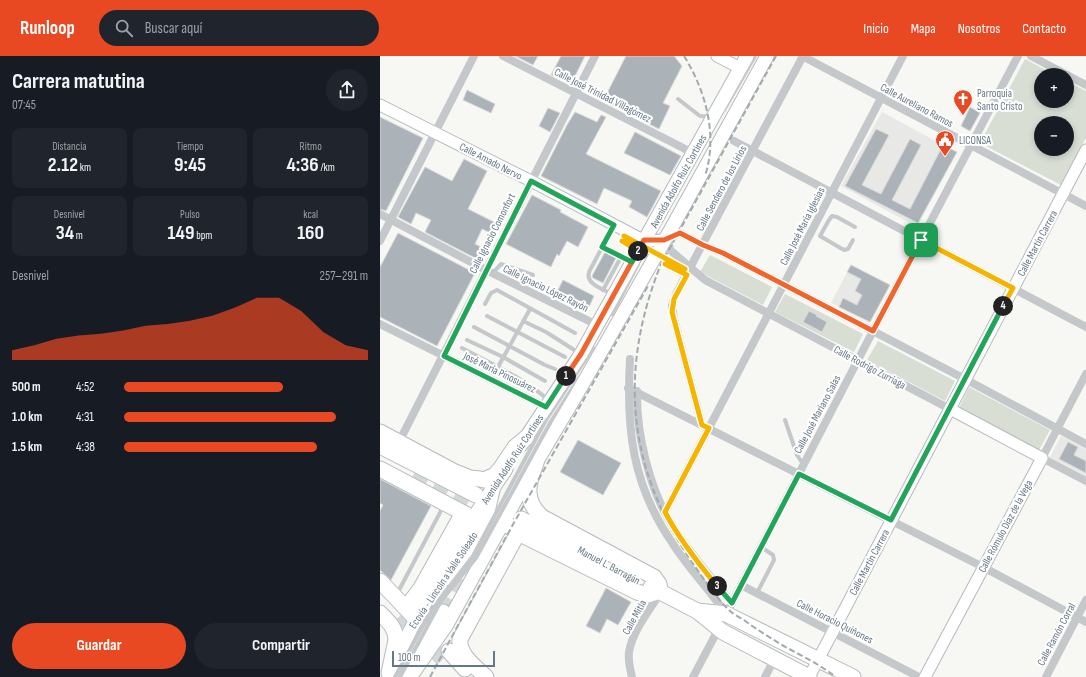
<!DOCTYPE html>
<html lang="es">
<head>
<meta charset="utf-8">
<style>
	body { margin:0; font-family:"Sofia Sans Condensed",sans-serif; background:#20242c; color:#f1f3f6; height:100vh; display:flex; flex-direction:column; font-size:15px; white-space:nowrap }
	* { box-sizing:border-box; margin:0 }
	p { font-size:13px; color:#9ea1a6 }
	.icon { flex:none; width:22px; height:22px; fill:none; stroke:currentColor; stroke-width:2; stroke-linecap:round; stroke-linejoin:round }
	.map { position:relative; flex:1; overflow:hidden }
	.panel { display:flex; flex-direction:column; background:#171b24; width:380px }
	.panel>* { flex:none }
	.buttons { position:absolute; left:654px; top:12px; display:grid; gap:8px }
	.buttons a { display:grid; place-items:center; width:40px; height:40px; border-radius:50%; background:#171b24; box-shadow:0 2px 6px #0003; font-size:20px }
	.scale { position:absolute; left:12px; bottom:10px; width:103px; box-sizing:border-box; padding-left:4px; border:2px solid #657886; border-top:0; font-size:11px; line-height:14px; white-space:nowrap; color:#657886; -webkit-text-stroke:3px #fff; paint-order:stroke }
	.pin { position:absolute; display:grid; place-items:center; width:34px; height:34px; color:#fff; margin:-17px; border-radius:8px; box-shadow:0 2px 6px #0006 }
	.km { position:absolute; width:20px; height:20px; margin:-10px; border-radius:50%; background:#222; color:#fff; font-size:11px; line-height:20px; text-align:center }
	.round { display:grid; place-items:center; flex:none; width:42px; height:42px; border-radius:21px; background:#20242c }
	.summary { display:flex; align-items:center; justify-content:space-between; height:68px; padding:0 12px }
	h1 { font-size:22px; font-weight:700; line-height:30px }
	.figures { display:grid; grid-template-columns:repeat(3,1fr); gap:6px; height:68px; padding:4px 12px }
	.figures div { display:grid; align-content:center; border-radius:8px; background:#20242c; text-align:center }
	.figures b { font-size:20px; font-weight:700 }
	.figures small { font-size:11px; font-weight:400 }
	.figures p { font-size:11px }
	.chart { height:112px; padding:8px 12px }
	.chart p { display:flex; justify-content:space-between }
	.chart svg { width:100%; height:72px; margin-top:4px; fill:#e94922; opacity:.7 }
	.action { display:flex; gap:8px; margin-top:auto; padding:8px 12px }
	.action a { flex:1; height:46px; border-radius:24px; background:#e94922; color:#fff; font-size:16px; font-weight:700; line-height:46px; text-align:center }
	.action a+a { background:#20242c; color:#f1f3f6 }
	ul { padding:0 12px; list-style:none; font-size:13px }
	li { display:grid; grid-template-columns:64px 48px 1fr; align-items:center; height:30px }
	li i { height:10px; border-radius:5px; background:#e94922 }
	header { display:flex; align-items:center; gap:24px; box-sizing:border-box; height:56px; padding:0 20px; background:#e94922; color:#fff }
	header strong { font-size:19px }
	nav { display:flex; gap:22px; margin-inline-start:auto; font-size:14px }
	.search { width:280px; height:36px; background:#20242c; display:flex; align-items:center; gap:10px; box-sizing:border-box; padding:0 14px; border-radius:22px; color:#9ea1a6; font-size:15px }
	main { display:flex; flex:1; min-height:0 }
	.map>svg:first-child { display:block }
	.built { fill:#e8e8e7 }
	.green { fill:#d8ded4; fill-rule:evenodd }
	.building { fill:#abb3b9; stroke:#d8d8d6 }
	.lines { fill:none; stroke-linecap:round; stroke-linejoin:round }
	.highway-tunnel { stroke:#d2d7d8; stroke-width:15; stroke-dasharray:15 8; stroke-linecap:butt }
	.secondary-casing { stroke:#b4babe; stroke-width:13 }
	.primary-casing { stroke:#b5babe; stroke-width:15 }
	.highway-casing { stroke:#b7babd; stroke-width:17 }
	.path { stroke:#bec0c2; stroke-width:1; stroke-dasharray:2 2; stroke-linecap:butt }
	.lane { stroke:#c4c8cb; stroke-width:4 }
	.street { stroke:#c4c8cb; stroke-width:8 }
	.secondary { stroke:#fff; stroke-width:11 }
	.primary { stroke:#fff; stroke-width:13 }
	.highway { stroke:#fff; stroke-width:15 }
	.rail { stroke:#a2aaaf; stroke-width:2; stroke-dasharray:6 3; stroke-linecap:butt }
	.path-bridge { stroke:#bec0c2; stroke-width:1; stroke-dasharray:2 2; stroke-linecap:butt }
	.lane-bridge { stroke:#c4c8cb; stroke-width:4 }
	.split-1-casing { stroke:#fff; stroke-width:8 }
	.split-2-casing { stroke:#fff; stroke-width:8 }
	.split-3-casing { stroke:#fff; stroke-width:8 }
	.split-4-casing { stroke:#fff; stroke-width:8 }
	.split-5-casing { stroke:#fff; stroke-width:8 }
	.split-1 { stroke:#f0652b; stroke-width:5 }
	.split-2 { stroke:#22a559; stroke-width:5 }
	.split-3 { stroke:#f5b400; stroke-width:5 }
	.split-4 { stroke:#22a559; stroke-width:5 }
	.split-5 { stroke:#f5b400; stroke-width:5 }
	.labels { text-anchor:middle; stroke-width:4; stroke-linejoin:round; paint-order:stroke }
	.poi-label { font-size:11px; fill:#657886; stroke:#fff; text-anchor:start }
	.street-label { font-size:11px; fill:#657886; stroke:#fff }
</style>
</head>
<body>
<header>
<strong>Runloop</strong>
<div class="search"><svg class="icon" aria-label="search" viewBox="0 0 24 24"><circle cx="10" cy="10" r="6"/><path d="M15 15l6 6"/></svg>Buscar aquí</div>
<nav><a>Inicio</a><a>Mapa</a><a>Nosotros</a><a>Contacto</a></nav>
</header>
<main>
<section class="panel">
<div class="summary"><div><h1>Carrera matutina</h1><p>07:45</p></div><a class="round"><svg class="icon" aria-label="share" viewBox="0 0 24 24"><path d="M12 15V3M7 8l5-5 5 5M5 13v7h14v-7"/></svg></a></div>
<div class="figures">
<div><p>Distancia</p><b>2.12<small> km</small></b></div>
<div><p>Tiempo</p><b>9:45</b></div>
<div><p>Ritmo</p><b>4:36<small> /km</small></b></div>
</div>
<div class="figures">
<div><p>Desnivel</p><b>34<small> m</small></b></div>
<div><p>Pulso</p><b>149<small> bpm</small></b></div>
<div><p>kcal</p><b>160</b></div>
</div>
<div class="chart"><p><span>Desnivel</span>257–291 m</p>
<svg viewBox="0 0 160 44" preserveAspectRatio="none"><path d="M0 44V38L10 35L20 31L30 29L40 28L50 26L60 23L70 22L80 20L90 17L100 12L110 6L120 6L130 14L140 27L150 35L160 38V44z"/></svg>
</div>
<ul>
<li><b>500 m</b>4:52<i style="width:65%"></i></li>
<li><b>1.0 km</b>4:31<i style="width:87%"></i></li>
<li><b>1.5 km</b>4:38<i style="width:79%"></i></li>
</ul>
<div class="action"><a>Guardar</a><a>Compartir</a></div>
</section>
<div class="map">
<svg width="706" height="621" viewBox="0 0 706 621">
	<rect width="100%" height="100%" fill="#f7f7f3"/>
	<g class="built">
		<path d="M 502,56 L 563,89 L 554,106 L 567,114 L 537,171 L 461,130 Z"/>
		<path d="M 471,209 L 510,229 L 490,266 L 451,247 Z"/>
		<path d="M 681,380 L 706,393 L 706,420 L 670,401 Z"/>
	</g>
	<g class="green">
		<path d="M 645,3 L 675,19 L 661,19 L 661,45 L 687,45 L 687,25 L 706,35 L 706,82 L 681,129 L 600,87 ZM 661,67 L 687,67 L 687,93 L 661,93 Z"/>
		<path d="M 330,199 L 392,231 L 383,249 L 320,216 Z"/>
		<path d="M 405,238 L 483,278 L 474,296 L 395,256 Z"/>
		<path d="M 498,285 L 575,325 L 565,345 L 487,304 Z"/>
		<path d="M 589,331 L 670,374 L 658,396 L 578,354 Z"/>
	</g>
	<g class="building">
		<path d="M 135,0 L 158,0 L 153,9 Z"/>
		<path d="M 181,0 L 205,0 L 191,28 L 171,19 Z"/>
		<path d="M 246,0 L 294,0 L 302,10 L 283,47 L 290,50 L 279,73 L 223,45 Z"/>
		<path d="M 87,34 L 115,48 L 111,57 L 83,44 Z"/>
		<path d="M 590,51 L 600,57 L 590,75 L 581,70 Z"/>
		<path d="M 168,52 L 180,57 L 170,76 L 159,70 Z"/>
		<path d="M 195,56 L 217,66 L 221,59 L 226,61 L 206,98 L 281,135 L 267,161 L 249,151 L 252,145 L 224,132 L 217,148 L 161,120 L 187,69 Z"/>
		<path d="M 0,61 L 43,82 L 6,155 L 0,153 Z"/>
		<path d="M 496,73 L 509,79 L 482,129 L 501,138 L 530,83 L 541,89 L 512,144 L 530,153 L 563,89 L 577,96 L 538,167 L 465,130 Z"/>
		<path d="M 255,76 L 301,100 L 290,119 L 244,97 Z"/>
		<path d="M 84,103 L 107,115 L 88,153 L 118,168 L 113,178 L 102,173 L 95,188 L 105,193 L 99,204 L 45,176 L 51,164 L 36,157 L 31,168 L 18,161 L 45,111 L 72,125 Z"/>
		<path d="M 152,139 L 181,154 L 180,156 L 208,171 L 198,191 L 187,185 L 179,200 L 177,198 L 171,211 L 126,188 Z"/>
		<path d="M 18,177 L 95,217 L 57,290 L 0,261 L 0,211 Z"/>
		<path d="M 225,196 L 236,202 L 223,227 L 213,222 L 212,220 Z"/>
		<path d="M 471,209 L 510,229 L 490,266 L 459,251 L 463,242 L 477,249 L 482,239 L 475,235 L 481,223 L 467,216 Z"/>
		<path d="M 183,224 L 214,240 L 209,251 L 184,238 L 182,243 L 175,240 Z"/>
		<path d="M 429,255 L 437,259 L 436,260 L 447,266 L 442,276 L 423,266 Z"/>
		<path d="M 198,384 L 241,407 L 223,439 L 180,416 Z"/>
		<path d="M 688,386 L 698,391 L 694,399 L 706,405 L 706,417 L 679,403 Z"/>
		<path d="M 0,423 L 51,450 L 11,524 L 0,514 L 0,455 L 3,449 L 0,447 Z"/>
		<path d="M 226,532 L 251,546 L 238,569 L 227,563 L 220,577 L 206,570 Z"/>
	</g>
	<g class="lines">
		<g class="highway-tunnel">
			<path d="M 33,420 L 92,452 L 101,458 L 105,465"/>
			<path d="M 63,556 L 85,512"/>
			<path d="M 21,559 L 63,604"/>
		</g>
		<g class="secondary-casing">
			<g id="secondary">
				<path d="M 337,0 L 360,12"/>
				<path d="M 0,49 L 151,125 L 265,185 L 284,184"/>
				<path d="M 429,621 L 706,94"/>
				<path d="M 545,621 L 662,402 L 570,353"/>
			</g>
		</g>
		<g class="primary-casing">
			<g id="primary">
				<path d="M 141,389 L 201,298 L 367,0"/>
				<path d="M 14,607 L 36,563 L 93,462 L 126,413"/>
				<path d="M 31,620 L 66,570 L 156,407 L 197,338 L 291,173 L 387,0"/>
			</g>
		</g>
		<g class="highway-casing">
			<g id="highway">
				<path d="M 0,376 L 75,416 L 90,422 L 100,423 L 104,424 L 115,419 L 121,412 L 135,391 L 147,381"/>
				<path d="M 0,390 L 96,439"/>
				<path d="M 0,413 L 93,462"/>
				<path d="M 141,463 L 204,496"/>
				<path d="M 124,466 L 138,477 L 257,536 L 267,539 L 280,535 L 279,528 L 274,521 L 162,461 C 143,444 148,427 156,407"/>
				<path d="M 70,522 L 102,467 L 107,456 L 112,434"/>
				<path d="M 0,525 L 36,563"/>
				<path d="M 271,531 L 317,555 L 343,576 L 429,621"/>
				<path d="M 26,552 L 41,532 L 83,457"/>
				<path d="M 317,555 L 346,558 L 473,621"/>
				<path d="M 0,557 C 8,565 16,572 16,584 L 9,617"/>
				<path d="M 69,595 L 85,613"/>
				<path d="M 27,621 L 37,596 L 63,556"/>
				<path d="M 106,621 C 96,611 78,599 80,583 L 138,477"/>
			</g>
		</g>
		<g class="path">
			<path d="M 249,190 L 242,185 L 251,189"/>
			<path d="M 286,203 L 291,206"/>
			<path d="M 298,211 L 285,207 L 300,215"/>
		</g>
		<g class="lane">
			<path d="M 298,43 L 320,60 L 330,61"/>
			<path d="M 344,54 L 375,0"/>
			<path d="M 473,184 L 468,193 L 464,194 L 440,180 L 449,164 L 452,160 L 457,161 L 475,171"/>
			<path d="M 222,191 L 250,205"/>
			<path d="M 113,217 L 121,208 L 153,219"/>
			<path d="M 223,234 L 241,201"/>
			<path d="M 232,238 C 222,233 203,227 210,214 L 234,169"/>
			<path d="M 105,248 L 111,237 L 117,234 L 195,277"/>
			<path d="M 232,258 L 258,208"/>
			<path d="M 107,260 L 185,301"/>
			<path d="M 143,265 L 166,276 L 199,297"/>
			<path d="M 94,271 L 165,309 L 175,313"/>
			<path d="M 87,284 L 123,301 L 165,325"/>
			<path d="M 82,292 C 110,307 144,322 168,344"/>
			<path d="M 118,311 L 150,253"/>
			<path d="M 166,364 L 213,292"/>
			<path d="M 405,364 L 417,399 L 423,408"/>
			<path d="M 170,367 L 199,322"/>
			<path d="M 377,537 L 394,504 L 393,499 L 381,491"/>
			<path d="M 17,538 L 64,449"/>
		</g>
		<g class="street">
			<path d="M 123,0 L 313,97"/>
			<path d="M 422,0 L 706,150"/>
			<path d="M 651,0 L 687,19"/>
			<path d="M 687,19 L 706,29"/>
			<path d="M 354,85 L 706,271"/>
			<path d="M 0,158 L 106,214 L 217,269"/>
			<path d="M 286,183 L 300,177 L 323,189 L 343,197 L 585,323 L 706,388"/>
			<path d="M 288,183 L 290,194 L 325,224 L 570,353"/>
			<path d="M 0,185 L 94,0"/>
			<path d="M 0,268 L 166,351"/>
			<path d="M 250,303 C 246,373 252,429 293,488 C 309,513 330,534 346,558"/>
			<path d="M 706,318 L 662,402 L 706,425"/>
			<path d="M 248,332 L 603,511 L 706,566"/>
			<path d="M 257,335 C 256,378 270,436 294,472 C 311,499 332,523 352,547"/>
			<path d="M 322,369 L 294,263 L 292,249 L 296,238 L 423,0"/>
			<path d="M 19,386 L 215,0"/>
			<path d="M 285,456 L 523,0"/>
			<path d="M 361,529 L 539,621"/>
			<path d="M 345,560 L 493,275 L 638,0"/>
			<path d="M 252,621 C 250,613 248,604 249,596 C 252,576 270,553 281,536"/>
			<path d="M 313,621 L 340,570"/>
			<path d="M 385,621 L 394,604"/>
			<path d="M 666,621 L 706,544"/>
		</g>
		<use href="#secondary" class="secondary"/>
		<use href="#primary" class="primary"/>
		<use href="#highway" class="highway"/>
		<g class="rail">
			<path d="M 304,0 C 326,35 338,80 325,120"/>
			<path d="M 396,0 L 281,208 C 238,315 247,414 314,509 C 323,522 337,543 349,554 C 353,558 359,561 364,564 C 376,573 389,581 402,589 C 420,599 439,608 456,621"/>
			<path d="M 50,621 L 131,472 L 268,230"/>
		</g>
		<path class="path-bridge" d="M 244,180 L 286,203"/>
		<g class="lane-bridge">
			<path d="M 15,621 L 52,553 L 93,500 L 166,364"/>
			<path d="M 20,621 L 61,545 L 96,502 L 170,367"/>
		</g>
	</g>
	<g class="lines">
		<g class="split-1-casing">
			<path id="split-1" d="M 186,320 L 201,298 L 264,184 L 284,184 L 300,177 L 323,189 L 343,197 L 493,275 L 541,184"/>
		</g>
		<g class="split-2-casing">
			<path id="split-2" d="M 186,320 L 166,351 L 64,300 L 151,125 L 234,169 L 222,191 L 252,206 L 258,195"/>
		</g>
		<g class="split-3-casing">
			<path id="split-3" d="M 258,195 L 242,185 L 255,190 L 244,180 L 305,213 L 285,208 L 307,219 L 294,243 L 292,256 L 322,369 L 329,372 L 285,456 C 299,483 318,507 337,530"/>
		</g>
		<g class="split-4-casing">
			<path id="split-4" d="M 337,530 L 352,547 L 419,418 L 511,464 L 623,250"/>
		</g>
		<g class="split-5-casing">
			<path id="split-5" d="M 541,184 L 633,232 L 623,250"/>
		</g>
		<use href="#split-1" class="split-1"/>
		<use href="#split-2" class="split-2"/>
		<use href="#split-3" class="split-3"/>
		<use href="#split-4" class="split-4"/>
		<use href="#split-5" class="split-5"/>
	</g>
	<defs>
		<g id="church-pin" transform="scale(1)"><path d="M0 17L-7.5 6A9.5 9.5 0 1 1 7.5 6Z" fill="#e94922" stroke="#fff"/><path d="M-1.2-6h2.4v3.5h3.3v2.4h-3.3V6h-2.4V-.1h-3.3v-2.4h3.3Z" fill="#fff"/></g>
		<g id="civic-pin" transform="scale(1)"><path d="M0 17L-7.5 6A9.5 9.5 0 1 1 7.5 6Z" fill="#e94922" stroke="#fff"/><path d="M-.6-6.5H3V-4.5H.6V-3L4-1V1h2V6H-6V1h2V-1L-.6-3ZM-1.2 2.5V6h2.4V2.5Z" fill="#fff"/></g>
	</defs>
	<g fill-rule="evenodd">
		<use href="#church-pin" x="583" y="43"/>
		<use href="#civic-pin" x="565" y="84"/>
	</g>
	<g class="labels">
		<g class="poi-label">
			<text x="597" y="41">Parroquia<tspan x="597" dy="13">Santo Cristo</tspan></text>
			<text x="579" y="88">LICONSA</text>
		</g>
		<g class="street-label">
			<text transform="translate(223 39) rotate(27)" y="4">Calle José Trinidad Villagómez</text>
			<text transform="translate(537 49) rotate(28)" y="4">Calle Aureliano Ramos</text>
			<text transform="translate(111 105) rotate(27)" y="4">Calle Amado Nervo</text>
			<text transform="translate(298 125) rotate(-61)" y="4">Avenida Adolfo Ruíz Cortines</text>
			<text transform="translate(341 132) rotate(-62)" y="4">Calle Sendero de los Lirios</text>
			<text transform="translate(422 170) rotate(-63)" y="4">Calle José María Iglesias</text>
			<text transform="translate(112 177) rotate(-63)" y="4">Calle Ignacio Comonfort</text>
			<text transform="translate(657 187) rotate(-62)" y="4">Calle Martín Carrera</text>
			<text transform="translate(166 232) rotate(26)" y="4">Calle Ignacio López Rayón</text>
			<text transform="translate(490 311) rotate(28)" y="4">Calle Rodrigo Zurriaga</text>
			<text transform="translate(120 316) rotate(26)" y="4">José María Pinosuárez</text>
			<text transform="translate(437 358) rotate(-62)" y="4">Calle José Mariano Salas</text>
			<text transform="translate(132 403) rotate(-57)" y="4">Avenida Adolfo Ruíz Cortines</text>
			<text transform="translate(625 470) rotate(-62)" y="4">Calle Rómulo Díaz de la Vega</text>
			<text transform="translate(489 506) rotate(-62)" y="4">Calle Martín Carrera</text>
			<text transform="translate(229 509) rotate(28)" y="4">Manuel L. Barragán</text>
			<text transform="translate(63 524) rotate(-56)" y="4">Ecovía - Lincoln a Valle Soleado</text>
			<text transform="translate(254 561) rotate(-61)" y="4">Calle Mitla</text>
			<text transform="translate(455 565) rotate(27)" y="4">Calle Horacio Quiñones</text>
			<text transform="translate(676 578) rotate(-62)" y="4">Calle Ramón Corral</text>
		</g>
	</g>
</svg>
<div class="buttons">
<a>+</a>
<a>−</a>
</div>
<div class="scale">100 m</div>
<div class="pin" style="left:541px;top:184px;background:#1e9e55"><svg class="icon" aria-label="arrive" viewBox="0 0 24 24"><path d="M6 21V4h12l-3 4 3 4H6"/></svg></div>
<b class="km" style="left:186px;top:320px">1</b>
<b class="km" style="left:258px;top:195px">2</b>
<b class="km" style="left:337px;top:530px">3</b>
<b class="km" style="left:623px;top:250px">4</b>
</div>
</main>
</body>
</html>
